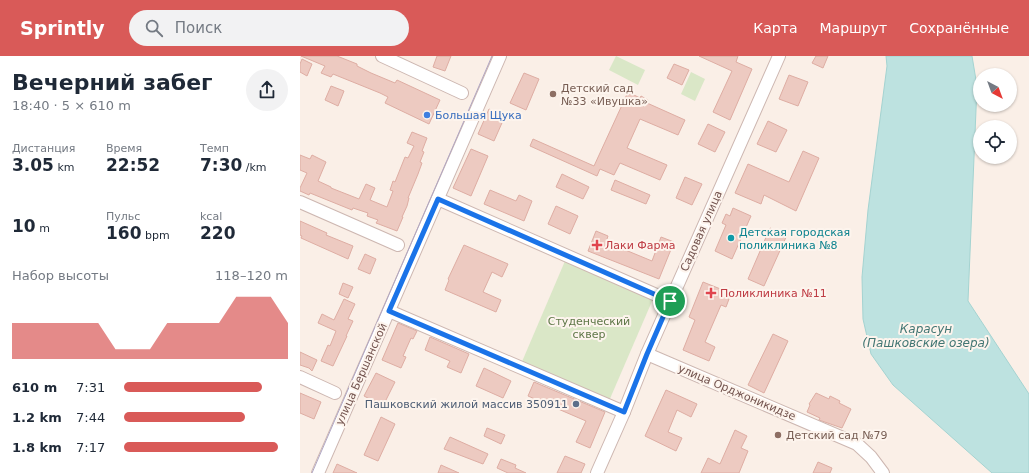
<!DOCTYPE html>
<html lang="ru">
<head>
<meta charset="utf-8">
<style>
	body { margin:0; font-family:"DejaVu Sans",sans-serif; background:#f2f2f3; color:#1f2937; height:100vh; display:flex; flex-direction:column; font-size:15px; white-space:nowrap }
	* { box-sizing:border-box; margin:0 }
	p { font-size:13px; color:#747a83 }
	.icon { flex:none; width:22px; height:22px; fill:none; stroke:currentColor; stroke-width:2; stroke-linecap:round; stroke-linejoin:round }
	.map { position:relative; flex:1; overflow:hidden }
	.drawer { display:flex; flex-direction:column; background:#fff; width:300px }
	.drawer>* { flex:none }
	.needle { width:26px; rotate:139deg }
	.controls { position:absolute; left:673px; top:12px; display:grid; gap:8px }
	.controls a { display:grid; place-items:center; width:44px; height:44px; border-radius:50%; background:#fff; box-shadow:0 1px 3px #0004; font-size:20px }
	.pin { position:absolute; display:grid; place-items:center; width:34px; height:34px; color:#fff; margin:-17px; border:2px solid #fff; border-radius:50%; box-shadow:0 1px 4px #0007 }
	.round { display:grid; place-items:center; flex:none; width:42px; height:42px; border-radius:21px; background:#f2f2f3 }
	.head { display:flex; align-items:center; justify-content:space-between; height:68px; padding:0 12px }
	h1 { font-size:22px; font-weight:700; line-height:30px }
	.metrics { display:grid; grid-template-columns:repeat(3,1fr); gap:6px; height:68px; padding:4px 12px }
	.metrics div { display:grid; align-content:center }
	.metrics b { font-size:17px; font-weight:700 }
	.metrics small { font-size:11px; font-weight:400 }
	.metrics p { font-size:11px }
	.chart { height:112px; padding:8px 12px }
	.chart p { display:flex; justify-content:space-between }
	.chart svg { width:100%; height:72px; margin-top:4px; fill:#d95a58; opacity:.7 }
	ul { padding:0 12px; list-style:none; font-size:13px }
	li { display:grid; grid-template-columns:64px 48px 1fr; align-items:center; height:30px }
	li i { height:10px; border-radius:5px; background:#d95a58 }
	header { display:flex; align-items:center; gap:24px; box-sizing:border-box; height:56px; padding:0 20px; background:#d95a58; color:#fff }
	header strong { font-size:19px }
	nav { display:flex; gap:22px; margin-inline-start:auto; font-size:14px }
	.search { width:280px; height:36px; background:#f2f2f3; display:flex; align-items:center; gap:10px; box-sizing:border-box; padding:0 14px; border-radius:22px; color:#747a83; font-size:15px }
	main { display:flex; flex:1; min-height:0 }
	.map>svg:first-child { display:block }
	.green { fill:#dae7c7 }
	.water { fill:#bde2e0; stroke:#a4d3d1 }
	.building { fill:#edcac1; stroke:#deada3 }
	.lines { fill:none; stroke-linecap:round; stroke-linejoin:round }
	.minor-casing { stroke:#cdb7b1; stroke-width:14 }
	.minor { stroke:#fff; stroke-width:12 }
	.tram { stroke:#b0a6c3; stroke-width:1 }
	.route-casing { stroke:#fff; stroke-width:8 }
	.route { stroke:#1a73e8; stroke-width:5 }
	.education-dot { fill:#8d6e63; stroke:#fdf4ed; stroke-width:1.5 }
	.shop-dot { fill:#3f7fe0; stroke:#fdf4ed; stroke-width:1.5 }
	.culture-dot { fill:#0f9aa8; stroke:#fdf4ed; stroke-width:1.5 }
	.health-dot { fill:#e0444e; stroke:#fdf4ed; stroke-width:1.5 }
	.service-dot { fill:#5c6f8a; stroke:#fdf4ed; stroke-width:1.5 }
	.labels { text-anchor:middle; stroke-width:4; stroke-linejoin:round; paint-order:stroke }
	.education-label { font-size:11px; fill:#785e54; stroke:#fdf4ed; text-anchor:start }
	.shop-label { font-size:11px; fill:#366cbe; stroke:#fdf4ed; text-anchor:start }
	.street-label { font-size:11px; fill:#72534e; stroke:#fdf4ed }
	.culture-label { font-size:11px; fill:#0d838f; stroke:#fdf4ed; text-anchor:start }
	.health-label { font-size:11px; fill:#be3a42; stroke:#fdf4ed; text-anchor:start }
	.park-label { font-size:11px; fill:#5e7747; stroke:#fdf4ed }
	.service-label { font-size:11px; fill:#4e5e75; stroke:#fdf4ed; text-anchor:end }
	.water-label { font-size:12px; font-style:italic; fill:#427673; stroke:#fdf4ed }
</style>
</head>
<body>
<header>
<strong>Sprintly</strong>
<div class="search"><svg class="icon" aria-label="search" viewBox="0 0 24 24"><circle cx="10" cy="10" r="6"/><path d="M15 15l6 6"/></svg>Поиск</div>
<nav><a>Карта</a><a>Маршрут</a><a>Сохранённые</a></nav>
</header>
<main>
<section class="drawer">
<div class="head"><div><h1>Вечерний забег</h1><p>18:40 · 5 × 610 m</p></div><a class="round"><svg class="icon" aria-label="share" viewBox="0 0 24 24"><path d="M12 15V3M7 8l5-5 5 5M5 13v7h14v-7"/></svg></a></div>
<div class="metrics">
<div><p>Дистанция</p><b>3.05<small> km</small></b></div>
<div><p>Время</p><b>22:52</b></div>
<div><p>Темп</p><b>7:30<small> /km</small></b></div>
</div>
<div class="metrics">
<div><b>10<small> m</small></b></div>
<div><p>Пульс</p><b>160<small> bpm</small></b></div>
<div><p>kcal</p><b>220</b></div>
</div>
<div class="chart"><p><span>Набор высоты</span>118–120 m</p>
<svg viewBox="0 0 160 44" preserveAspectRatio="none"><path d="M0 44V22L10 22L20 22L30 22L40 22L50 22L60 38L70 38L80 38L90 22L100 22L110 22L120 22L130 6L140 6L150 6L160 22V44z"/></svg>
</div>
<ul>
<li><b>610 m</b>7:31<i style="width:84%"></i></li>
<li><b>1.2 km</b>7:44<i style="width:74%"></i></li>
<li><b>1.8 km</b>7:17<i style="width:94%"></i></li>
</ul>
</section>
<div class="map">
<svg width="729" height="417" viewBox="0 0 729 417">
	<rect width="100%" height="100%" fill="#faefe7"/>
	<g class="green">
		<path d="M 316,0 L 345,14 L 338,29 L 309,14 Z"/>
		<path d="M 391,16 L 405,23 L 395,45 L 381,38 Z"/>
		<path d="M 265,205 L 353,243 L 309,345 L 221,308 Z"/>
	</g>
	<path class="water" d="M 586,0 L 672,0 L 677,30 L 668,245 L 729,338 L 729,417 L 692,417 L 593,329 L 571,298 L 563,263 L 562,221 L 568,154 L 587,10 Z"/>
	<g class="building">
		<path d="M 1,0 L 37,0 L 57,8 L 57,10 L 71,17 L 95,27 L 97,24 L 140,44 L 129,68 L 85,47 L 88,41 L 80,37 L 33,18 L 31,21 L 21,17 L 25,10 Z"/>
		<path d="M 137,0 L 151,0 L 145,15 L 133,11 Z"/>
		<path d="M 399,0 L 438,0 L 436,6 L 452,13 L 430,64 L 413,56 L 432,15 Z"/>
		<path d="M 516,0 L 528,0 L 523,12 L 512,7 Z"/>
		<path d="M 2,3 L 12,8 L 7,20 L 0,16 L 0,8 Z"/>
		<path d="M 374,8 L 389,14 L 382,29 L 367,22 Z"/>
		<path d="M 224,17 L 239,23 L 226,54 L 210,47 Z"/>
		<path d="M 489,19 L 508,26 L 498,50 L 479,43 Z"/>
		<path d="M 31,30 L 44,35 L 38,50 L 25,44 Z"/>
		<path d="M 328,36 L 340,42 L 341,40 L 348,44 L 347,47 L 385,64 L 378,79 L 340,63 L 327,92 L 367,109 L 360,124 L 320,107 L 314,119 L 300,113 L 297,120 L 230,90 L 233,83 L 294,110 Z"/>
		<path d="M 189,53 L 205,60 L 194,85 L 178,78 Z"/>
		<path d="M 468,65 L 487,74 L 476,96 L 457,88 Z"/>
		<path d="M 408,68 L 425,76 L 415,96 L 398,88 Z"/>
		<path d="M 112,76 L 127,82 L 122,95 L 124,96 L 120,106 L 122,107 L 118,118 L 108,142 L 109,142 L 107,150 L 102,161 L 103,161 L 97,175 L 76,167 L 78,164 L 67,160 L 68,157 L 53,152 L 52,154 L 10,137 L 9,139 L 0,135 L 0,132 L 7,117 L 0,114 L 0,99 L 10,103 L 12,99 L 26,106 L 18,125 L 31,131 L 31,132 L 59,143 L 66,128 L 75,132 L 70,144 L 87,151 L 93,135 L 90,134 L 93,125 L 95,126 L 105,101 L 108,102 L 114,90 L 107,87 Z"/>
		<path d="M 171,93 L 188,100 L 171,140 L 153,132 Z"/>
		<path d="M 503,95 L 519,102 L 496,155 L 464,139 L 461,148 L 435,137 L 448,108 L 489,126 Z"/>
		<path d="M 262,118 L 289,131 L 283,143 L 256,131 Z"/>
		<path d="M 385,121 L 402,128 L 392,149 L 376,142 Z"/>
		<path d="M 315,124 L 350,139 L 346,148 L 311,134 Z"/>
		<path d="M 190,134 L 216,145 L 219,139 L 232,145 L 224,165 L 184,148 Z"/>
		<path d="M 256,150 L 278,160 L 270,178 L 248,168 Z"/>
		<path d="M 433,152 L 451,160 L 432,203 L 415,195 L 426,169 L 422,167 L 426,158 L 430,160 Z"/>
		<path d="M 0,165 L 27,177 L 26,179 L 53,190 L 48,203 L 1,182 L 2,180 L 0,179 Z"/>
		<path d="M 470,172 L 487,179 L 464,230 L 448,223 Z"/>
		<path d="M 296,175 L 308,180 L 306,186 L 352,205 L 361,181 L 374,186 L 359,223 L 288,195 Z"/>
		<path d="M 164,189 L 208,208 L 202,221 L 192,216 L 183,236 L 201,244 L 196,256 L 145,234 L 149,224 L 148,223 Z"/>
		<path d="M 65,198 L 76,203 L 70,218 L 58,213 Z"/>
		<path d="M 403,226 L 423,234 L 421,240 L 429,243 L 426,251 L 421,249 L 405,286 L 415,291 L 409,305 L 383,294 L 395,264 L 389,261 Z"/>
		<path d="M 43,227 L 53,231 L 48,242 L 39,238 Z"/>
		<path d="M 44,243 L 55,248 L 48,263 L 53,265 L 46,280 L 47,280 L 33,310 L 21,305 L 28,289 L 30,290 L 36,275 L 18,267 L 22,258 L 34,264 Z"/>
		<path d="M 98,267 L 117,275 L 113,283 L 111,282 L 103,300 L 106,301 L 101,312 L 82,304 Z"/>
		<path d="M 473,278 L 488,285 L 464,337 L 448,329 Z"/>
		<path d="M 130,281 L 169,298 L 161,317 L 147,311 L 150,305 L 125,294 Z"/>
		<path d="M 0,296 L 17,304 L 12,315 L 9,312 L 0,309 Z"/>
		<path d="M 184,312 L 211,325 L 203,342 L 176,330 Z"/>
		<path d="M 76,317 L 95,326 L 83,350 L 64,340 Z"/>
		<path d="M 234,326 L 305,356 L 290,392 L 276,386 L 286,365 L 228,340 Z"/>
		<path d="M 366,334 L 397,348 L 391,361 L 377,354 L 368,376 L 382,382 L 376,395 L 345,380 Z"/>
		<path d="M 0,337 L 21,346 L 14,363 L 0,357 Z"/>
		<path d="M 516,337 L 529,343 L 530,340 L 540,345 L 539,347 L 551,353 L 542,372 L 519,364 L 520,362 L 507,356 L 510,349 L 509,348 Z"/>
		<path d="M 81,361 L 95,368 L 78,405 L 64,399 Z"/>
		<path d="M 187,372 L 205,379 L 201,388 L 184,380 Z"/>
		<path d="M 435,374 L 447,380 L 441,392 L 448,395 L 439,417 L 401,417 L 408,402 L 420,408 Z"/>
		<path d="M 150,381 L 188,398 L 183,408 L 144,393 Z"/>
		<path d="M 265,400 L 285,408 L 281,417 L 257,417 Z"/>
		<path d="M 201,403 L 216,409 L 215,412 L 226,417 L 208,417 L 197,412 Z"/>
		<path d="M 518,406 L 532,412 L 530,417 L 513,417 Z"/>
		<path d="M 37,408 L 57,417 L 33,417 Z"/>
		<path d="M 141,409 L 159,417 L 138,417 Z"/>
	</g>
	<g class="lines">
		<g class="minor-casing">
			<g id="minor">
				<path d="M 82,0 L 162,37"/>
				<path d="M 138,143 L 370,245"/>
				<path d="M 0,146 L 98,189"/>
				<path d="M 89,255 L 324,356"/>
				<path d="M 347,298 L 557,388 L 571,401 L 583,417"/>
				<path d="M 0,321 L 35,337"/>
				<path d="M 18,417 L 200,0"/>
				<path d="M 297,417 L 324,356 L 347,298 L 479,0"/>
			</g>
		</g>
		<use href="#minor" class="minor"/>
		<path class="tram" d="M 12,417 L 192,0"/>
	</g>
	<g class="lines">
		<g class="route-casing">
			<path id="route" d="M 138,143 L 370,245 L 347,298 L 324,356 L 89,255 Z"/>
		</g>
		<use href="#route" class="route"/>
	</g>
	<g class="education-dot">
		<circle cx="253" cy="38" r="4"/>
		<circle cx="478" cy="379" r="4"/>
	</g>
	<circle class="shop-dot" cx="127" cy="59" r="4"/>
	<circle class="culture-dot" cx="431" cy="182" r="4"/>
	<g class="health-dot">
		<path d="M295 183h4v4h4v4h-4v4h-4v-4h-4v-4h4z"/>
		<path d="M409 231h4v4h4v4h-4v4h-4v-4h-4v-4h4z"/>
	</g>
	<circle class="service-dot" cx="276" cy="348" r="4"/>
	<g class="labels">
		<g class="education-label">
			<text x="261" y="36">Детский сад<tspan x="261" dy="13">№33 «Ивушка»</tspan></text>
			<text x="486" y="383">Детский сад №79</text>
		</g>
		<g class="shop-label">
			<text x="135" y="63">Большая Щука</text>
		</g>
		<g class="street-label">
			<text transform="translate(401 175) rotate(-66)" y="4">Садовая улица</text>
			<text transform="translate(61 318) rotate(-66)" y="4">улица Бершанской</text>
			<text transform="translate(437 336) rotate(23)" y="4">улица Орджоникидзе</text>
		</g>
		<g class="culture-label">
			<text x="439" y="180">Детская городская<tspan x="439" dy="13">поликлиника №8</tspan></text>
		</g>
		<g class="health-label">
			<text x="305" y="193">Лаки Фарма</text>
			<text x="420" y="241">Поликлиника №11</text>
		</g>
		<g class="park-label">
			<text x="289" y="269">Студенческий<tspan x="289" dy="13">сквер</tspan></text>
		</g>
		<g class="service-label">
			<text x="268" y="352">Пашковский жилой массив 350911</text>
		</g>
		<g class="water-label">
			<text x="626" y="277">Карасун<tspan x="626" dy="14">(Пашковские озера)</tspan></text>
		</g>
	</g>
</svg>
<div class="controls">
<a><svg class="needle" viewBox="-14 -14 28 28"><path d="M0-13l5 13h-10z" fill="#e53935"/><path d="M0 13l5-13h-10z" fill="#747a83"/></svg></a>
<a><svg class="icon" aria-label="locate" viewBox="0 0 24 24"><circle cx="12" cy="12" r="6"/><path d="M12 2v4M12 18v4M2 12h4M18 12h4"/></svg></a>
</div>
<div class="pin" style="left:370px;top:245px;background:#1e9e55"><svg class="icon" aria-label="arrive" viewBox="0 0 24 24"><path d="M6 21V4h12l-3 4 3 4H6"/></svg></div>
</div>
</main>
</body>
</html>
